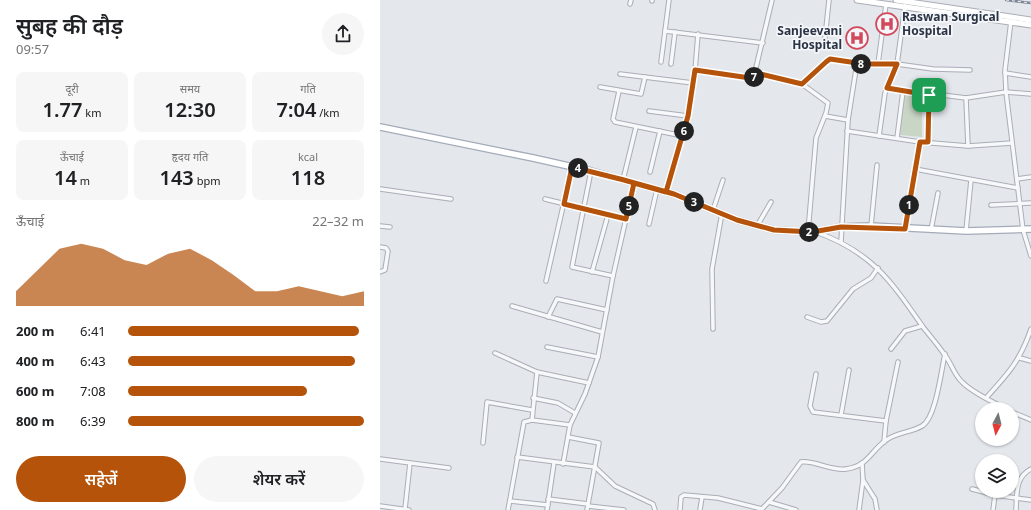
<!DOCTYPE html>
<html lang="hi">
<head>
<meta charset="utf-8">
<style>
	body { margin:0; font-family:"Noto Sans","Noto Sans Devanagari",sans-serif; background:#f6f6f6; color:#202124; height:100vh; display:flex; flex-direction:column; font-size:15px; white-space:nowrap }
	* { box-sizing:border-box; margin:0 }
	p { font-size:13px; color:#757577 }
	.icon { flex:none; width:22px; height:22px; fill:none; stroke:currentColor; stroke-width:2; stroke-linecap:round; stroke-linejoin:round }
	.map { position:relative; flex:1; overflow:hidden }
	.sheet { display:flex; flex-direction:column; background:#fff; width:380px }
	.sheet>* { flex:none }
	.needle { width:26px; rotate:187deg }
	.tools { position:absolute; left:595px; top:402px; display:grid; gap:8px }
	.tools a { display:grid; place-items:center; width:44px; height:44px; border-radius:50%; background:#fff; box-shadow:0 1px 3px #0004; font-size:20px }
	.pin { position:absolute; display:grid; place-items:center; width:34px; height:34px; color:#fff; margin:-17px; border-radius:8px; box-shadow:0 2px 6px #0006 }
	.km { position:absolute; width:20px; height:20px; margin:-10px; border-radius:50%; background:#222; color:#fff; font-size:11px; line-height:20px; text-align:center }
	.round { display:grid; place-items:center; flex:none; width:42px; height:42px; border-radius:21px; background:#f6f6f6 }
	.headline { display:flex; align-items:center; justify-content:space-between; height:68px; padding:0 16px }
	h1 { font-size:22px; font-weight:600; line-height:30px }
	.figures { display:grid; grid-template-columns:repeat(3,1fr); gap:6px; height:68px; padding:4px 16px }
	.figures div { display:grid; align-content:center; border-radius:8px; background:#f6f6f6; text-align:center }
	.figures b { font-size:20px; font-weight:600 }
	.figures small { font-size:11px; font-weight:400 }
	.figures p { font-size:11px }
	.chart { height:112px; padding:8px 16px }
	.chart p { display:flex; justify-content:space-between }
	.chart svg { width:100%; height:72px; margin-top:4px; fill:#b45309; opacity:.7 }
	.button { display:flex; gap:8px; margin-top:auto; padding:8px 16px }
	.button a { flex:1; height:46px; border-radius:24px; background:#b45309; color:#fff; font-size:16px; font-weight:600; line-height:46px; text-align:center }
	.button a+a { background:#f6f6f6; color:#202124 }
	ul { padding:0 16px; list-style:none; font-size:13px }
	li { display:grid; grid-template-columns:64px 48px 1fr; align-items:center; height:30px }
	li i { height:10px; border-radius:5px; background:#b45309 }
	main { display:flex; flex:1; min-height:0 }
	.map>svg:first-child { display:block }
	.green { fill:#c9d6c5 }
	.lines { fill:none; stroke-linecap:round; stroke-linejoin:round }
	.street-casing { stroke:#a9aeb7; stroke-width:5.5 }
	.secondary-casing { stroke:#a9aeb7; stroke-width:7 }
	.primary-casing { stroke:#a3abb8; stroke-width:8 }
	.street { stroke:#f7f8fa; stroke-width:3.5 }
	.secondary { stroke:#fff; stroke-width:5 }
	.primary { stroke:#fff; stroke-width:5.5 }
	.rail-casing { stroke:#7d8696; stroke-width:2.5 }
	.rail { stroke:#f4f6f9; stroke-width:1; stroke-dasharray:3; stroke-linecap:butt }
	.route-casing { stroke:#fff; stroke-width:8 }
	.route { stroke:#b45309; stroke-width:5 }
	.labels { text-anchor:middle; stroke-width:3.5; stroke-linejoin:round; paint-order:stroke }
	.poi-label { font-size:12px; font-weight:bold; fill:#2b3445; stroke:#f4f6f9; text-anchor:start }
</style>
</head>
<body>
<main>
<section class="sheet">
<div class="headline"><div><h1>सुबह की दौड़</h1><p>09:57</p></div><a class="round"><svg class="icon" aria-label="share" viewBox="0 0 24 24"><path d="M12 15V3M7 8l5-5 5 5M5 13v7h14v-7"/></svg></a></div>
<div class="figures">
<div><p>दूरी</p><b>1.77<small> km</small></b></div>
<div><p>समय</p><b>12:30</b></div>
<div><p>गति</p><b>7:04<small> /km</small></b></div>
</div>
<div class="figures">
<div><p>ऊँचाई</p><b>14<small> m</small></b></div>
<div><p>हृदय गति</p><b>143<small> bpm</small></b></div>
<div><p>kcal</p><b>118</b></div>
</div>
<div class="chart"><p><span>ऊँचाई</span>22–32 m</p>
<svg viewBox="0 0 160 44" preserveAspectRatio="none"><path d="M0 44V35L10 22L20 9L30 6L40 9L50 16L60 19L70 12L80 9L90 16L100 25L110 35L120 35L130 32L140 35L150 38L160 35V44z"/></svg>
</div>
<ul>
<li><b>200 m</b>6:41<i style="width:98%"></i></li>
<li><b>400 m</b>6:43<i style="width:96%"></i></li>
<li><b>600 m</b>7:08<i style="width:76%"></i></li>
<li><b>800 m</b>6:39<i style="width:100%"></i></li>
</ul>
<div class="button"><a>सहेजें</a><a>शेयर करें</a></div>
</section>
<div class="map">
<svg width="651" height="510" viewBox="0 0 651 510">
	<rect width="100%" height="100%" fill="#e4e7ec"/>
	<path class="green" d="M 524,94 L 542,96 L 542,137 L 520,135 Z"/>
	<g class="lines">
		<g class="street-casing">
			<g id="street">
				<path d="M 272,1 L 272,0"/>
				<path d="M 250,4 L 251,0"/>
				<path d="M 631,21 L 625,70 L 626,92 L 643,230 L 651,256"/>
				<path d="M 285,31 L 383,43"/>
				<path d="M 445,38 L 449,0"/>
				<path d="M 281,62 L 289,0"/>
				<path d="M 291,64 L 295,32"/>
				<path d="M 498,64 L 506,4"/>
				<path d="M 315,71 L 368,78 L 374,76 L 392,0"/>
				<path d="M 376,73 L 422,84 L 448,103 L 446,113 L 436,138 L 428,232"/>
				<path d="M 625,73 L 651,77"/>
				<path d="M 240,74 L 313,83"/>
				<path d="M 422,84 L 445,62 L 453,59 L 477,63 L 517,64 L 553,69 L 590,70"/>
				<path d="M 220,87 L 261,94 L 265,77"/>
				<path d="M 507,88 L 586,98 L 588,146"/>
				<path d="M 239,91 L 233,119 L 235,122 L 303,136"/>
				<path d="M 586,98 L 626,92 L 651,94"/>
				<path d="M 269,111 L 308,116"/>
				<path d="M 445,116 L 468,120"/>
				<path d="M 467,131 L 540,142 L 588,146 L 632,143"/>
				<path d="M 499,136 L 505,93 L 517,64 L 525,6"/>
				<path d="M 517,138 L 523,91"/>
				<path d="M 548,143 L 549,95"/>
				<path d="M 535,169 L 638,188"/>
				<path d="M 211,171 L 192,267 L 233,276"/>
				<path d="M 270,172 L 280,131"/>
				<path d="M 637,179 L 651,177"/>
				<path d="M 243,180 L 256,127"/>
				<path d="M 0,189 L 71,199"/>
				<path d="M 286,192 L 308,116 L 315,71 L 318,34"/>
				<path d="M 165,199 L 246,219"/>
				<path d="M 611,205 L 651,203"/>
				<path d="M 333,210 L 343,180"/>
				<path d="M 269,224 L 277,189"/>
				<path d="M 0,226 L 10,227"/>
				<path d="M 377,226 L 391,202"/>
				<path d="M 491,226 L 497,165"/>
				<path d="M 525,229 L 540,142"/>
				<path d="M 551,230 L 558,193"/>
				<path d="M 586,231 L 591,180"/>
				<path d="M 436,232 C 492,252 511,281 543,327 C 550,336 558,345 564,354 C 571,362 574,375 582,382 C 594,394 612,401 626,409"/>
				<path d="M 461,242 L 468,120 L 477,63"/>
				<path d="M 0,247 L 6,248 L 8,251 L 5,270 L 0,272"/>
				<path d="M 212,272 L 228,215"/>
				<path d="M 166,281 L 192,167"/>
				<path d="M 132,306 L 222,332"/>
				<path d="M 168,317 L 177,299 L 227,310"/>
				<path d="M 427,317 L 441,322 L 447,321 L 473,289 L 491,278 L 498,268"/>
				<path d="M 333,329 L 332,269 L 342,213"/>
				<path d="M 167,347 L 218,357"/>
				<path d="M 511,349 L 525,331 L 542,326"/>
				<path d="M 115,353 L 157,372 L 209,383"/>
				<path d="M 640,358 L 651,361"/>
				<path d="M 436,374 L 430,406 L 433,412 L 506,421"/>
				<path d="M 153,398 L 178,403 L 195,413"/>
				<path d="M 606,398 C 628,374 640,361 651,329"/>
				<path d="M 632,412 L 651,420"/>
				<path d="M 461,415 L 469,370"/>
				<path d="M 152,420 L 157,372"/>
				<path d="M 188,437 L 219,443 L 207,510"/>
				<path d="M 504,442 L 506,421 L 518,362"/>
				<path d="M 103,443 L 107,402 L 152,410"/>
				<path d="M 137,457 L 215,467 L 235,486 L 273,504 L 275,510"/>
				<path d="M 0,459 L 69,468"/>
				<path d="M 183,464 L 190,425 L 205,394 L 218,357 L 233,276 L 254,183"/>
				<path d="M 483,480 L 495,499 L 497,510"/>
				<path d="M 592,489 L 615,495"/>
				<path d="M 168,499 L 208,504"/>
				<path d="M 130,501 L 168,505"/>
				<path d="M 389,502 L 416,510"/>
				<path d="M 0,506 L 29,510"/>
				<path d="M 208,506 L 244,510"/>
				<path d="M 25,509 L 30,463"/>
				<path d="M 128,510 L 144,422 L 152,420 L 190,425"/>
				<path d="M 167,510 L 174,463"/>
				<path d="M 300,510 L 301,497 L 304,495 L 338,498 L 382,509"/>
				<path d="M 320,510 L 322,497"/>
				<path d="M 381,510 L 402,488 L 421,462 C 434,460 451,471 466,469 C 488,466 490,452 505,441 C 516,432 530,433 542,426 C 556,418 561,371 565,354"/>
				<path d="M 479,510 L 483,480 L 482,463"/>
				<path d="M 613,510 L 615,495 L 651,500"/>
				<path d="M 636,510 C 637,494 635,477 651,469"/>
			</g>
		</g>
		<g class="secondary-casing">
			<g id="secondary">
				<path d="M 477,0 L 651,25"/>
				<path d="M 516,0 L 651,20"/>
			</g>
		</g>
		<g class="primary-casing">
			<path id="primary" d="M 0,127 L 153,158 L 211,171 L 294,194 L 357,220 L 394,230 L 432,232 L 461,227 L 491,226 L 586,231 L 651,229"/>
		</g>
		<use href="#street" class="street"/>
		<use href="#secondary" class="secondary"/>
		<use href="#primary" class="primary"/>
		<g class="rail-casing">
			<path id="rail" d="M 626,0 L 651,3"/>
		</g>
		<use href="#rail" class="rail"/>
	</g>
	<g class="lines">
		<g class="route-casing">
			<path id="route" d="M 549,95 L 548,142 L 540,142 L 525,229 L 461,227 L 432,232 L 394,230 L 357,220 L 294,194 C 260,184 226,175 192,167 L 184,204 L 246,219 L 254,183 L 286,192 L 308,116 L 315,70 L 370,78 L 374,76 L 376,73 L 422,84 L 446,62 L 450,59 L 484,64 L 517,64 L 507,88 L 549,95"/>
		</g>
		<use href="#route" class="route"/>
	</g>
	<defs>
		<g id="hospital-ring" transform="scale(1.15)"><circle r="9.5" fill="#f4f6f9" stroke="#d1495b" stroke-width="1.5"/><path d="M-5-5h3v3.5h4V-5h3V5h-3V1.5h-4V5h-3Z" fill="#d1495b"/></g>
	</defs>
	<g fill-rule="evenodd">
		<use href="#hospital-ring" x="507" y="24"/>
		<use href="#hospital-ring" x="477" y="38"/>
	</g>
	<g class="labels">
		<g class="poi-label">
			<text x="522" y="21">Raswan Surgical<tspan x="522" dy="14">Hospital</tspan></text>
			<text x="462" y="35" text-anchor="end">Sanjeevani<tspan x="462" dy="14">Hospital</tspan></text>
		</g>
	</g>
</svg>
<div class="tools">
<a><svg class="needle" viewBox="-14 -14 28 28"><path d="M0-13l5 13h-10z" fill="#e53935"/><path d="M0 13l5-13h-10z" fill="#757577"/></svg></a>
<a><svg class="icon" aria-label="layers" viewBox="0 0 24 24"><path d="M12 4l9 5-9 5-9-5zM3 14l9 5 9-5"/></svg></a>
</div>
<div class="pin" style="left:549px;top:95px;background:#1e9e55"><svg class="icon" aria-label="arrive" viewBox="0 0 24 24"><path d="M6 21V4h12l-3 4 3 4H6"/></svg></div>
<b class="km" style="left:529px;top:205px">1</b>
<b class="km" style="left:429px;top:232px">2</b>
<b class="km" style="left:314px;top:202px">3</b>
<b class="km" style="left:198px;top:168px">4</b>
<b class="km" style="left:249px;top:206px">5</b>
<b class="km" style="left:304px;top:131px">6</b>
<b class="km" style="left:374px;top:77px">7</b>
<b class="km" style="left:481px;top:64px">8</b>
</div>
</main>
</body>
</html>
